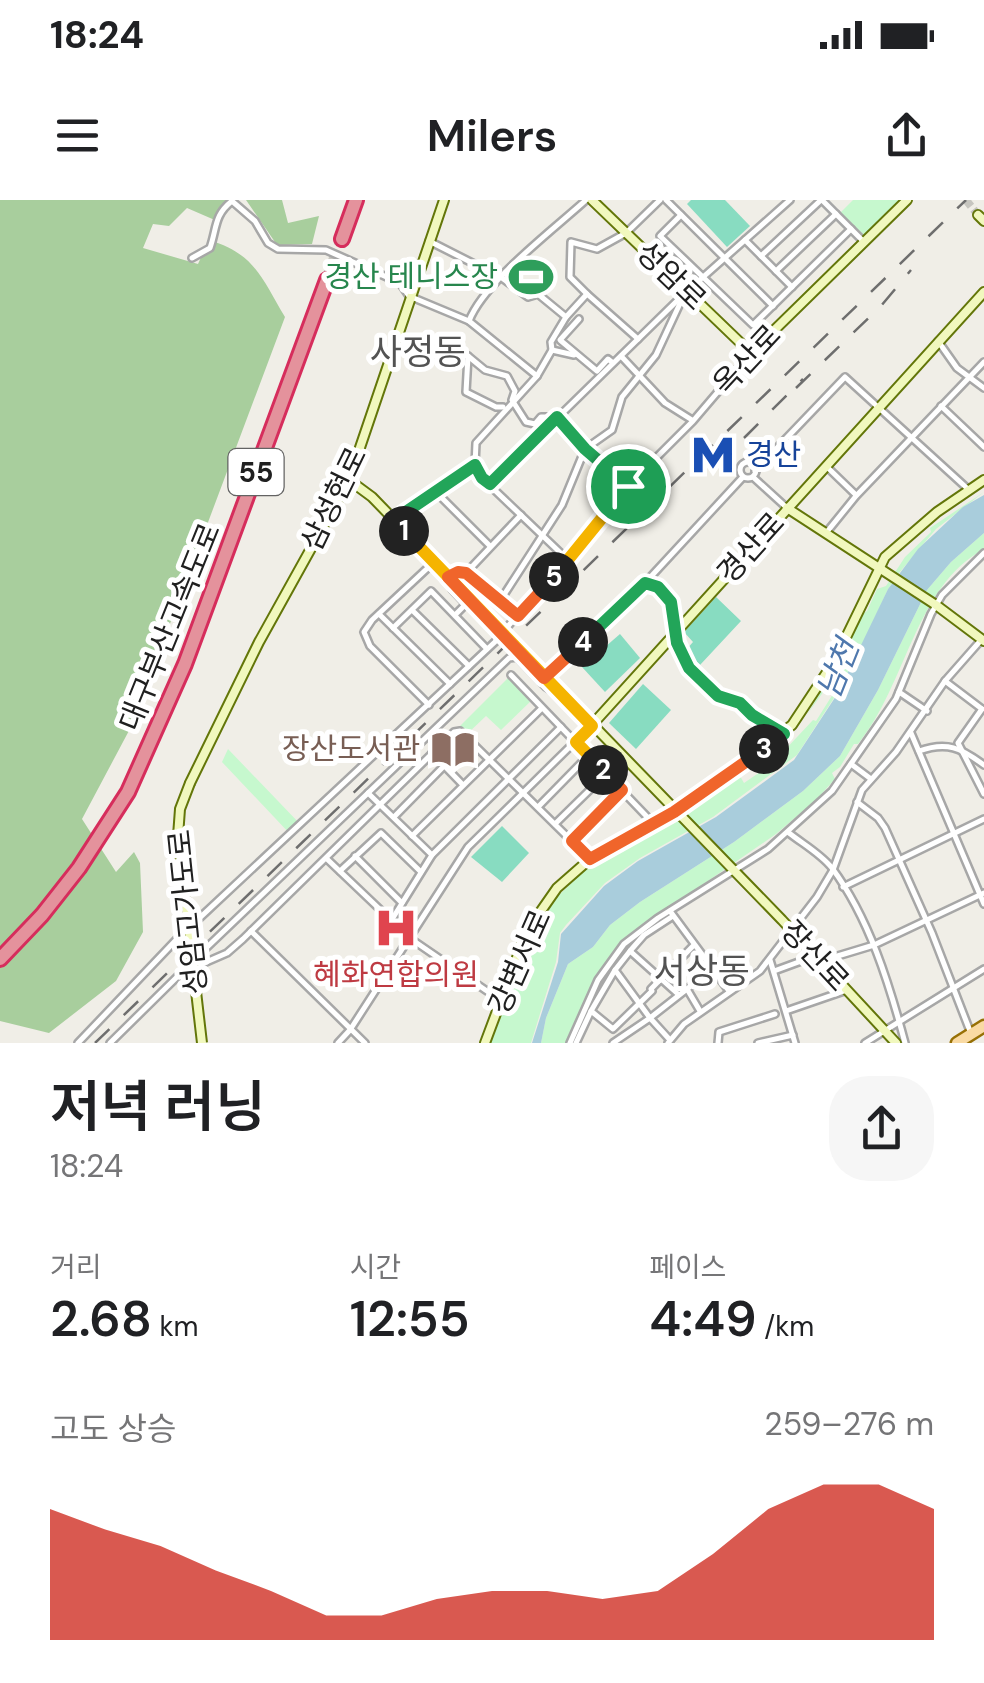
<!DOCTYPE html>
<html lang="ko">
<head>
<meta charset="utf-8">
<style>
	body { margin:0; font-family:"DM Sans","Noto Sans KR",sans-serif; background:#f6f6f6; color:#202124; height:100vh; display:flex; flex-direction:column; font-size:38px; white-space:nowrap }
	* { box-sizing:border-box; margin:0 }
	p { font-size:32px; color:#757577 }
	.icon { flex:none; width:55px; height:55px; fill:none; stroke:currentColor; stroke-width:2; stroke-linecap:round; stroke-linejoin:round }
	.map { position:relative; height:843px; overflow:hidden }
	.side { display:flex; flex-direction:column; background:#fff; flex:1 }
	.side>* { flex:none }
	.pin { position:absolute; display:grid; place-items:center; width:85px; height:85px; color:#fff; margin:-42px; border:5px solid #fff; border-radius:50%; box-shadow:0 2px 10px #0007 }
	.km { position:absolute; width:50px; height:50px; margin:-25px; border-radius:50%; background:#222; color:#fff; font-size:28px; line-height:50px; text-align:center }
	.round { display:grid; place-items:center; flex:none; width:105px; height:105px; border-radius:40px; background:#f6f6f6 }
	.head { display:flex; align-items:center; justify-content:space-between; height:170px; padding:0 50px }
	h1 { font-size:55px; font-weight:600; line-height:75px }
	.metrics { display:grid; grid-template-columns:repeat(3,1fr); gap:15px; height:170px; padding:10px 50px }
	.metrics div { display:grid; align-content:center }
	.metrics b { font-size:50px; font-weight:600 }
	.metrics small { font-size:28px; font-weight:400 }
	.metrics p { font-size:28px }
	.chart { height:280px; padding:20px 50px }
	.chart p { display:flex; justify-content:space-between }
	.chart svg { width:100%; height:180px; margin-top:10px; fill:#c91407; opacity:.7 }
	.status { display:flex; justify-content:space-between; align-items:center; height:70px; padding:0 50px; background:#fff; direction:ltr }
	.status svg { height:28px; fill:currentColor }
	header { display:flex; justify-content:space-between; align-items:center; height:130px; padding:0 50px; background:#fff; font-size:45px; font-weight:600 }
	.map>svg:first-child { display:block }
	.forest { fill:#a8ce9d }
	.park { fill:#c6f8ce }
	.pitch { fill:#88dcc1 }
	.water { fill:#a9cddc }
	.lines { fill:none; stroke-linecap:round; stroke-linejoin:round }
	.secondary-tunnel { stroke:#c6c5bf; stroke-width:8; stroke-dasharray:8 4; stroke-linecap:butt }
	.highway-tunnel { stroke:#c6c5bf; stroke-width:12; stroke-dasharray:12 6; stroke-linecap:butt }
	.street-casing { stroke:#a7a7a7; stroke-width:10 }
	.secondary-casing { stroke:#637609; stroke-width:12 }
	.primary-casing { stroke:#977005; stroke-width:15 }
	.highway-casing { stroke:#d62d5c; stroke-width:18 }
	.street { stroke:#fff; stroke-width:5 }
	.secondary { stroke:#f1f8be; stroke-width:8 }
	.primary { stroke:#f9daa3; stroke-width:10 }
	.highway { stroke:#e4929c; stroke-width:12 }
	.rail { stroke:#6e6e6e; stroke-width:2.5; stroke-dasharray:20 20; stroke-linecap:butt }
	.street-bridge-casing { stroke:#a7a7a7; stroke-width:10; stroke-linecap:butt }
	.secondary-bridge-casing { stroke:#637609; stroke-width:12; stroke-linecap:butt }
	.street-bridge { stroke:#fff; stroke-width:5 }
	.secondary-bridge { stroke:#f1f8be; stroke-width:8 }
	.split-1-casing { stroke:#fff; stroke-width:20 }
	.split-2-casing { stroke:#fff; stroke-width:20 }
	.split-3-casing { stroke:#fff; stroke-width:20 }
	.split-4-casing { stroke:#fff; stroke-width:20 }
	.split-5-casing { stroke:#fff; stroke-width:20 }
	.split-6-casing { stroke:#fff; stroke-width:20 }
	.split-1 { stroke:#22a559; stroke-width:12 }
	.split-2 { stroke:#f5b400; stroke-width:12 }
	.split-3 { stroke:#f0652b; stroke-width:12 }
	.split-4 { stroke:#22a559; stroke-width:12 }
	.split-5 { stroke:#f0652b; stroke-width:12 }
	.split-6 { stroke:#f5b400; stroke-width:12 }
	.labels { text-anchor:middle; stroke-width:10; stroke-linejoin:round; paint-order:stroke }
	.shield { fill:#fff; stroke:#636363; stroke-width:2.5 }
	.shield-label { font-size:28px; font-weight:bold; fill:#202020 }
	.street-label { font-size:30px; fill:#202020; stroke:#fff }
	.leisure-label { font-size:30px; fill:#27864d; stroke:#fff; text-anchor:end }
	.transit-label { font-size:30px; fill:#164399; stroke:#fff; text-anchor:start }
	.education-label { font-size:30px; fill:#785e54; stroke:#fff; text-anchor:end }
	.health-label { font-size:30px; fill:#be3a42; stroke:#fff }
	.water-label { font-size:32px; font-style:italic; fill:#4f78ad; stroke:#fff }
	.quarter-label { font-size:35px; fill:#535353; stroke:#fff }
</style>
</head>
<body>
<div class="status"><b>18:24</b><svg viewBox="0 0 49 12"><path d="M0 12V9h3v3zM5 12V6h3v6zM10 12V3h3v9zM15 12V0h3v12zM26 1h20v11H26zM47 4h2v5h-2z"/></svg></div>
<header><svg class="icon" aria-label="menu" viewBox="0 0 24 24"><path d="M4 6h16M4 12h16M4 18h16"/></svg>Milers<svg class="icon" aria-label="share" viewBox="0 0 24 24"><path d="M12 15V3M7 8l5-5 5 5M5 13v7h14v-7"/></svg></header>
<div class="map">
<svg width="984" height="843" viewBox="0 0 984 843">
	<rect width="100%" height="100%" fill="#f0eee7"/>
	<g class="forest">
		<path d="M 0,0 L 234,0 L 217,21 L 187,8 L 169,26 L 153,24 L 143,48 L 198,64 L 209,40 C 255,54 261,77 285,117 L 132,525 L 82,619 L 116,672 L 134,652 L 140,663 L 143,732 L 116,781 L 49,833 L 0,821 Z"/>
		<path d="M 246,0 L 282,0 L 288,23 L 319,16 L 312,44 L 277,45 Z"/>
	</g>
	<g class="park">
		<path d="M 853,0 L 904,0 L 868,36 L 862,36 L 840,13 Z"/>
		<path d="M 984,292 L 936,329 L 899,373 L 888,389 L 847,478 L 797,555 L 713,617 L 640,658 L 605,683 L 566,725 L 560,733 L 556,762 L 531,843 L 489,843 L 528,741 L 558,696 L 587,668 L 670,619 L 771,550 L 773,552 L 740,576 L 744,583 L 783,556 L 782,553 L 813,520 L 816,521 L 838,486 L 841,480 L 834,477 L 806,516 L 832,474 L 858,417 L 867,411 L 877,389 L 886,386 L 905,357 L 931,332 L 930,328 Z"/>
		<path d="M 984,333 L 984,349 C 915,386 907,484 858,544 L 854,544 L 840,567 L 832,573 L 835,579 L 816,600 L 776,634 L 624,739 L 595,780 L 567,843 L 541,843 L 546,818 L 568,764 L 593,747 L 610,725 L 640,702 L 734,642 L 803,591 L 840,556 L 878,490 L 927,390 L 951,362 Z"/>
		<path d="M 511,475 L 534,498 L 501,530 L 486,516 L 465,536 L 460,531 L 454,532 Z"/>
		<path d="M 228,549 L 301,625 L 291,635 L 222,562 Z"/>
	</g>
	<g class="pitch">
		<path d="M 691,0 L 725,0 L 750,26 L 727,47 L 687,4 Z"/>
		<path d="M 716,397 L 741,421 L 700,465 L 686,450 L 693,442 L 684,432 Z"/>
		<path d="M 620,434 L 640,458 L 605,492 L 582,467 Z"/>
		<path d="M 643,484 L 671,510 L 636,549 L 609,523 Z"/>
		<path d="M 502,626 L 529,653 L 502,682 L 471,657 Z"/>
	</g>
	<path class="water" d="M 984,295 L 984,333 L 951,362 L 927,390 L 878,490 L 840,556 L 803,591 L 734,642 L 640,702 L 610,725 L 593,747 L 568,764 L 546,818 L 541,843 L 532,843 L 558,762 L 561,734 L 604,686 L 638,661 L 716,617 L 794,560 L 838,493 L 888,389 L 918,349 L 963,307 Z"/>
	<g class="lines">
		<path class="secondary-tunnel" d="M 966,0 L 978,15"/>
		<path class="highway-tunnel" d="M 327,80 L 342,39"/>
		<g class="street-casing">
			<g id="street">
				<path d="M 666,0 L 773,106"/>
				<path d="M 822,0 L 864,42"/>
				<path d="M 681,15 L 660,36 L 753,125 L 851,29"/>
				<path d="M 745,40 L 792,87"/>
				<path d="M 429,41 L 502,78 L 528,97 L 538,94 L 566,117"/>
				<path d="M 761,56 L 821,0"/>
				<path d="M 192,58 L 210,48 C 217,28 214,15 232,1 L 255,21 L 268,43 L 278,49 L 326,50 L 400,83 L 409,96 L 469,121 L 537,176"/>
				<path d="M 776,71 L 836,14"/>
				<path d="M 587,94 L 570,77 L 571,42 L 597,49 L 626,33 L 660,0"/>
				<path d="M 579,119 L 560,140 L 597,171 L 608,159 L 613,163"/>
				<path d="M 469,121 C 484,82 553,30 586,0"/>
				<path d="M 938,141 L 957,168 L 984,188"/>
				<path d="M 418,143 L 439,151 L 468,156 L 485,170 L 507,176 L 515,191 L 512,200 L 526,222 L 535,224 L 541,217 L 557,217 L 585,249 L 562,305 L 500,401"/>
				<path d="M 552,150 L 574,155"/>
				<path d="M 468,156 L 466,192 L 496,207 L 503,207"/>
				<path d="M 621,156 L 665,203 L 692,220"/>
				<path d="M 941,206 L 984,247"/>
				<circle cx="748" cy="270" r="8"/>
				<path d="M 475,265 L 476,243 L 537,176 L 552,150 L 551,142 L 566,117 L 587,94 L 638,139"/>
				<path d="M 826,266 L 856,295"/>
				<path d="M 755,271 L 845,177 L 969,290"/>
				<path d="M 753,277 L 787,308"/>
				<path d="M 490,284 L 684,94 L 790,0"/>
				<path d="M 628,286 L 585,249 L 612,230 L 622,197 L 656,155 L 683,97"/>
				<path d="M 436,292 L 490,346"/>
				<path d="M 394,320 L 475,265 L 482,278 L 568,360"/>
				<path d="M 826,333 L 856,296 L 984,162"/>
				<path d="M 466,373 L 521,315"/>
				<path d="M 448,377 L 457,372 L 466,373 L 518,416"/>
				<path d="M 447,378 L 452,389 L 466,404 L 455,415"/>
				<path d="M 645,383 L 658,387 L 671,401 L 677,443 L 692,471 L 717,497 L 740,503 L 751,515 L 783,534"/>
				<path d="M 412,410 L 469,466"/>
				<path d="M 379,414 L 450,484"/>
				<path d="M 516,417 L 558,372 L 628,286 L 693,221 L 751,153"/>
				<path d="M 393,428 L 431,391 L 487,449"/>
				<path d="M 511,475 L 653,623"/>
				<path d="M 546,476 L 645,383 L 743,277"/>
				<path d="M 945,481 L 982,509"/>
				<path d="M 899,492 L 927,511"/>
				<path d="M 429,505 L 370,446 L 364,432 L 372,420 L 433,363"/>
				<path d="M 982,509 L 958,543 L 984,594"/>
				<path d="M 911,533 L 984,704"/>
				<path d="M 919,551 C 947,541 961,548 984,565"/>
				<path d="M 432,553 L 463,585"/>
				<path d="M 851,564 L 871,579"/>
				<path d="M 368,593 L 432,655"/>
				<path d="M 857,602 L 878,618 L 885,628 L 932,733 L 970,831"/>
				<path d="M 538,607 L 588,556"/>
				<path d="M 394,617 L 444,566"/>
				<path d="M 555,624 L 606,574"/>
				<path d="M 789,633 C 803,644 821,654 832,668 C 869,718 889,783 905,843"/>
				<path d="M 412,636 L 542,508"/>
				<path d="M 572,641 L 622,591"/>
				<path d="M 355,656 L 402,703"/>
				<path d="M 327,659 L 411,739 L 500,800"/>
				<path d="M 340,671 L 381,633 L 421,672"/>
				<path d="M 843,687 L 984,619"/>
				<path d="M 670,711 L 729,791"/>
				<path d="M 391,721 L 432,655 L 561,527"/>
				<path d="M 251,731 L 365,843"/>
				<path d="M 630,751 L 644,735 L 673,716"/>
				<path d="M 770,760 L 795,843"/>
				<path d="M 821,761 L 874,745 L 984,693"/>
				<path d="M 201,765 L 202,752 L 509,458 L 517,457 L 546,487 L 562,497"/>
				<path d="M 615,770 L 591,811 L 613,829 L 652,791 L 651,789 L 694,745"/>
				<path d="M 774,771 L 815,756"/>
				<path d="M 679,795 L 630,751 L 615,770 L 650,818 L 687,789"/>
				<path d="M 700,811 L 687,789 L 712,769"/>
				<path d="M 786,811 L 847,790"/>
				<path d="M 78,843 L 176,740 L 497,440"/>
				<path d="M 110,843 L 181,773 L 227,753 L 243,739 L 454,532 L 460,531 L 590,659"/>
				<path d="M 338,843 L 350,830 L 468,647 L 591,526"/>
				<path d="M 570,843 L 598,780 L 624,744 L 658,718 L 768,649 L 832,591 L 896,499 L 931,414 L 942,395 L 984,353"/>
				<path d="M 576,843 L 591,811"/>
				<path d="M 613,843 L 650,818 L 670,840"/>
				<path d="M 668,843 L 684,824 L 760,771 L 817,697 L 833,670 L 862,590 L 896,552 L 945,481 L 982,439"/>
				<path d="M 718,843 L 719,832 L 775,814"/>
				<path d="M 758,843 L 793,835"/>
				<path d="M 865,843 L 984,769"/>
			</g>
		</g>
		<g class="secondary-casing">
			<g id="secondary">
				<path d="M 592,0 L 751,153 L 907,0"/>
				<path d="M 978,15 L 984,21"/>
				<path d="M 349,280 L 372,297 L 782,720 L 896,843"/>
				<path d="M 787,308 L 936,405 L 984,441"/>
				<path d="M 591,526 L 984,92"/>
				<path d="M 190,583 L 259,442 L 349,280 L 444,0"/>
				<path d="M 485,843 L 527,731 L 557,688 L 590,659 L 708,590 L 792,525 L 835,460 L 885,357 L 937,312 L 984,280"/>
			</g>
		</g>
		<g class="primary-casing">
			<path id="primary" d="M 957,843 L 984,826"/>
		</g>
		<g class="highway-casing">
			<g id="highway">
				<path d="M 342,39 L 356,0"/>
				<path d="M 0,759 L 42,715 L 79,668 L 128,592 L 185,464 L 327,80"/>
			</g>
		</g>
		<use href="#street" class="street"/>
		<use href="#secondary" class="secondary"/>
		<use href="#primary" class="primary"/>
		<use href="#highway" class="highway"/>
		<g class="rail">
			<path d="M 796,188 L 881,106 L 911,70"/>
			<path d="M 744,238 L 803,179"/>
			<path d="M 95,843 L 966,0"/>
		</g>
		<g class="street-bridge-casing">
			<path id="street-bridge" d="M 496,440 L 516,417"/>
		</g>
		<g class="secondary-bridge-casing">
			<path id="secondary-bridge" d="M 190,583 L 180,609 L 178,636 L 202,843"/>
		</g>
		<use href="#street-bridge" class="street-bridge"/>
		<use href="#secondary-bridge" class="secondary-bridge"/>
	</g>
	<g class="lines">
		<g class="split-1-casing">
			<path id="split-1" d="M 404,331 L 394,320 L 475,265 L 482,278 L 490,284 L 557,217 L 585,249 L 628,286"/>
		</g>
		<g class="split-2-casing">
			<path id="split-2" d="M 404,331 L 592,526 L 576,542 L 603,570"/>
		</g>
		<g class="split-3-casing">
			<path id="split-3" d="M 603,570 L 622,590 L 572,641 L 590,659 L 674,612 L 764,549"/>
		</g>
		<g class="split-4-casing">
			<path id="split-4" d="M 583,442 L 645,383 L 658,387 L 671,402 L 677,443 L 689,468 L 718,496 L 740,503 L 752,515 L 784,534 L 764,549"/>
		</g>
		<g class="split-5-casing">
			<path id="split-5" d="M 554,377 L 518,416 L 466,373 L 458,372 L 448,377 L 544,478 L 583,442"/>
		</g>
		<g class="split-6-casing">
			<path id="split-6" d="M 554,377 L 628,286"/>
		</g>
		<use href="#split-1" class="split-1"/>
		<use href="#split-2" class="split-2"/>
		<use href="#split-3" class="split-3"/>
		<use href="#split-4" class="split-4"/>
		<use href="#split-5" class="split-5"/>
		<use href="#split-6" class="split-6"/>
	</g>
	<defs>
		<g id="stadium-bare" transform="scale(3.45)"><path d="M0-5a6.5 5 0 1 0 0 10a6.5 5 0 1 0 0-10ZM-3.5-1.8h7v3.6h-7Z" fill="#2e9e5b" stroke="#fff" stroke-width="2.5" paint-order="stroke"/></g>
		<g id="metro-bare" transform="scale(3.45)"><path d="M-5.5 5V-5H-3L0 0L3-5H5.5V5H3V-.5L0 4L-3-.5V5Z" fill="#1a4fb4" stroke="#fff" stroke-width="2.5" paint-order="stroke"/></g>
		<g id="library-bare" transform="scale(3.45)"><path d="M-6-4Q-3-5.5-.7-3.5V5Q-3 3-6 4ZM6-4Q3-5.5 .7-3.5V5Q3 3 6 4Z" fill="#8d6e63" stroke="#fff" stroke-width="2.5" paint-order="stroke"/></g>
		<g id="hospital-bare" transform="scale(3.45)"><path d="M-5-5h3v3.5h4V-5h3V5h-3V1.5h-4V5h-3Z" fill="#e0444e" stroke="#fff" stroke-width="2.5" paint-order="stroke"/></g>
	</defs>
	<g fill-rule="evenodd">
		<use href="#stadium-bare" x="531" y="77"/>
		<use href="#metro-bare" x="713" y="255"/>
		<use href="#library-bare" x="453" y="549"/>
		<use href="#hospital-bare" x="396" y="728"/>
	</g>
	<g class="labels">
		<rect class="shield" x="228.5" y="249" width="55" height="46" rx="8"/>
		<g class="shield-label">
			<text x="256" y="282">55</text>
		</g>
		<g class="street-label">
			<text transform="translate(671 76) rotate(44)" y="10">성암로</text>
			<text transform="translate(747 160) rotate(-47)" y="10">옥산로</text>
			<text transform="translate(334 299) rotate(-64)" y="10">삼성현로</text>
			<text transform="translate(751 348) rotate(-48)" y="10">경산로</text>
			<text transform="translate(170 427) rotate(-68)" y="10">대구부산고속도로</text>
			<text transform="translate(188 712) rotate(-96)" y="10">성암고가도로</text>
			<text transform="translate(815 756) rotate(47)" y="10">장산로</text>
			<text transform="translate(520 762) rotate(-66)" y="10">강변서로</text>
		</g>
		<g class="leisure-label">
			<text x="498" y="87">경산 테니스장</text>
		</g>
		<g class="transit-label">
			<text x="746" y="265">경산</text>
		</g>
		<g class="education-label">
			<text x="420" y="559">장산도서관</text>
		</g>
		<g class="health-label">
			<text x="396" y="785">혜화연합의원</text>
		</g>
		<g class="water-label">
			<text transform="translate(838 469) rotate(-68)" y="11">남천</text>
		</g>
		<g class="quarter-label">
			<text x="418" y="164">사정동</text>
			<text x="702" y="783">서상동</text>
		</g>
	</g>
</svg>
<div class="pin" style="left:628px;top:286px;background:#1e9e55"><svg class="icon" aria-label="arrive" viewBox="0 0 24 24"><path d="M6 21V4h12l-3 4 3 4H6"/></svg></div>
<b class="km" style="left:404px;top:331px">1</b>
<b class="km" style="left:603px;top:570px">2</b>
<b class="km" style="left:764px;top:549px">3</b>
<b class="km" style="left:583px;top:442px">4</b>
<b class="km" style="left:554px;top:377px">5</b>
</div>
<section class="side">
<div class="head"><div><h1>저녁 러닝</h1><p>18:24</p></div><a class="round"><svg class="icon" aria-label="share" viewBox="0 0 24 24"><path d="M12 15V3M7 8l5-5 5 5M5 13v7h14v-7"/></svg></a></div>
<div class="metrics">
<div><p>거리</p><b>2.68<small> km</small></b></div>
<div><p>시간</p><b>12:55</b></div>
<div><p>페이스</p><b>4:49<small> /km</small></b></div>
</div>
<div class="chart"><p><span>고도 상승</span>259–276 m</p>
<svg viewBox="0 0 160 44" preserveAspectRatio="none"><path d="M0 44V12L10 17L20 21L30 27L40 32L50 38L60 38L70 34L80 32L90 32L100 34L110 32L120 23L130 12L140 6L150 6L160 12V44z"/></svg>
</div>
</section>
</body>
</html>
